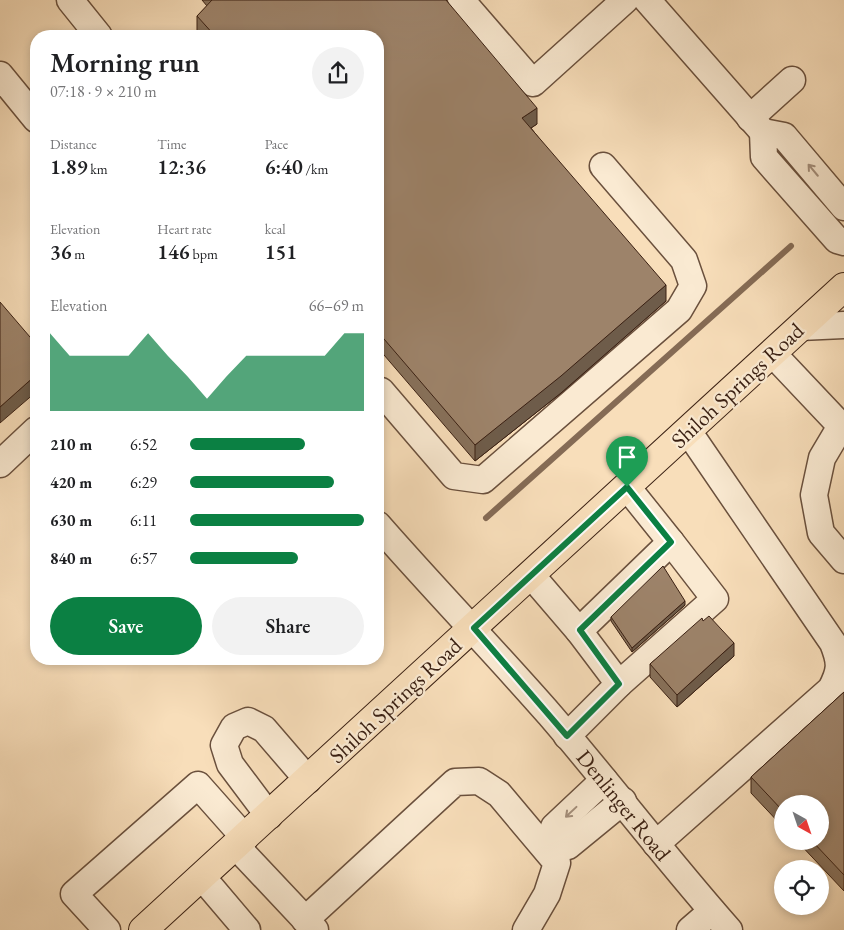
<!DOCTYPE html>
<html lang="en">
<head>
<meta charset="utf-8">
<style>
	body { margin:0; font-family:"EB Garamond",serif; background:#f2f2f2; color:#202124; height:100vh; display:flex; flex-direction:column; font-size:19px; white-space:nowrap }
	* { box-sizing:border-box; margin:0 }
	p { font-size:16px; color:#757577 }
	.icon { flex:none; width:28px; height:28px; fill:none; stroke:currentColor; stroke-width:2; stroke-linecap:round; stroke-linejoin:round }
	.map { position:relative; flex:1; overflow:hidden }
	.panel { position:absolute; left:30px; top:30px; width:354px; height:635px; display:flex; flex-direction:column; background:#fff; border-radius:20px; box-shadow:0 2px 8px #0003 }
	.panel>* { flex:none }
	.needle { width:32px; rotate:140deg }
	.controls { position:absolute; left:774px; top:795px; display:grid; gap:10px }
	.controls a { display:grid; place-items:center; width:55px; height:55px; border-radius:50%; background:#fff; box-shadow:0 2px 8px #0003; font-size:25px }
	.pin { position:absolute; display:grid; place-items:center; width:42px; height:42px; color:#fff; margin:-51px -21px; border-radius:50% 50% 50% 0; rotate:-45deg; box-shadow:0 0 5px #0007 }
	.pin .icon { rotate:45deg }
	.round { display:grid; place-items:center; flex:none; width:52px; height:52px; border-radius:26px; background:#f2f2f2 }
	.summary { display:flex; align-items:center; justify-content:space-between; height:85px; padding:0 20px }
	h1 { font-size:28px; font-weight:600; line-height:38px }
	.stats { display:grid; grid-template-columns:repeat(3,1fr); gap:8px; height:85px; padding:5px 20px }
	.stats div { display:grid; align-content:center }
	.stats b { font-size:21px; font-weight:600 }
	.stats small { font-size:14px; font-weight:400 }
	.stats p { font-size:14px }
	.chart { height:140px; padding:10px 20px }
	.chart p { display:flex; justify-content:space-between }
	.chart svg { width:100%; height:90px; margin-top:5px; fill:#0b8043; opacity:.7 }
	.primary-button { display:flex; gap:10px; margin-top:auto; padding:10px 20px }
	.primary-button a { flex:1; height:58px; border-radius:30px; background:#0b8043; color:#fff; font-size:20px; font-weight:600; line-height:58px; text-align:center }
	.primary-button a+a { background:#f2f2f2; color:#202124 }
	ul { padding:0 20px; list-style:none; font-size:16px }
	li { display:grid; grid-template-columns:80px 60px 1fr; align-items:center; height:38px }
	li i { height:12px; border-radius:6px; background:#0b8043 }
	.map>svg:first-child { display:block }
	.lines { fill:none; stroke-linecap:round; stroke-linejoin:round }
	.stream { stroke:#856b55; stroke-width:6 }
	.minor-casing { stroke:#6a503d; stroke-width:29 }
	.major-casing { stroke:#3a2013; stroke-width:30 }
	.minor { stroke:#faead2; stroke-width:26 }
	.major { stroke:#f8deba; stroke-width:28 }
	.wall { fill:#87715b; stroke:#3a2013 }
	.shaded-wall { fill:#6e5c4a; stroke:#3a2013 }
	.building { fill:#9d836a; stroke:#3a2013 }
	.oneway { stroke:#a48f7c }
	.route-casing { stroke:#fff; stroke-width:10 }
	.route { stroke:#0b8043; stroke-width:6 }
	.labels { text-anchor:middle; stroke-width:4.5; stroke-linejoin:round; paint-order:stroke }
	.street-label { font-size:22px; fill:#3a2013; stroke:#faead2 }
</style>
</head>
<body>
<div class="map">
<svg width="844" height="930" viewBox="0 0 844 930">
	<rect width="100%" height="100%" fill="#f8deba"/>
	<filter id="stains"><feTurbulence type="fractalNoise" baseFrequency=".004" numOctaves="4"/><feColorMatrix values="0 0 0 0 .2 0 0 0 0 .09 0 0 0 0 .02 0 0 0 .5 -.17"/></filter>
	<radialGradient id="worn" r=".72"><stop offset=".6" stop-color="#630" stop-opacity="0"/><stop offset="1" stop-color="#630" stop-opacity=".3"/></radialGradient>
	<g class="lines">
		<path class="stream" d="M 486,518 L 791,246"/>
		<g class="minor-casing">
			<g id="minor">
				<path d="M 70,0 L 99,36"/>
				<path d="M 461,0 L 533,83 L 625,0"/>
				<path d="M 647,0 L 763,132"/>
				<path d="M 0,75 L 36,119"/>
				<path d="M 750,118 L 792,80"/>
				<path d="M 844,207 L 784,136 L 763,132 L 764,157 L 837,240 L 844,242"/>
				<path d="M 800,327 L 844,325"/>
				<path d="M 772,353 L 841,426 L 822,458 L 814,495 L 821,533 L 844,560"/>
				<path d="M 378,394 L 381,391 L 454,476 L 483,480 L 679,310 L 693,286 L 684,260 L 603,166"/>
				<path d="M 0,464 L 36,430"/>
				<path d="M 378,525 C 434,589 494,651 550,715 C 611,786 667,860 729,930"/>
				<path d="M 531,575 L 579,631 L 671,542 L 627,487"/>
				<path d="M 619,684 L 715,599 L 671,542"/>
				<path d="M 567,736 L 619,684 L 579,631"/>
				<path d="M 269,816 L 230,764 L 224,745 L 234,727 L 248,721 L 264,729 L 308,780"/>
				<path d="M 656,844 L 831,689 C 841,670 841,663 833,643 L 688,431"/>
				<path d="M 236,846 L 315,930"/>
				<path d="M 547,850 L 554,827 L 604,780"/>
				<path d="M 547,850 L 568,846 L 623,801"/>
				<path d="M 202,877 L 247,930"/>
				<path d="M 305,920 L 455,782 L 479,781 L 499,794 L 557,863 L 547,894 L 526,930"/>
				<path d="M 107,930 L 74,894 L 198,785 L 245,838"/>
				<path d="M 690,930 L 712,911"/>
			</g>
		</g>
		<g class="major-casing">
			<path id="major" d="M 143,930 L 844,287"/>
		</g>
		<use href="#minor" class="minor"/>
		<use href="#major" class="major"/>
	</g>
	<g class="wall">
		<path d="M 202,0 L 446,0 L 537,124 L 531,128 L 666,301 L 561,393 L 475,461 L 378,348 L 378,36 L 201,36 L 197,32 L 197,16 L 207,6 Z"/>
		<path d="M 685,605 L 632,652 L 611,621 L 611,617 Z"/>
		<path d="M 703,621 L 734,656 L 677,707 L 650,677 L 650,664 Z"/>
		<path d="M 844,692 L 844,891 L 797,841 L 820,841 L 782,804 L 782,826 L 751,793 L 751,777 Z"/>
	</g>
	<g class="shaded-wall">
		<path d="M 537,108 L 537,124 L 522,134 L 522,118 Z"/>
		<path d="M 666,285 L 666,301 L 561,393 L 475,461 L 475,445 Z"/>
		<path d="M 36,375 L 36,392 L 0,423 L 0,407 Z"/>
		<path d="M 685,601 L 685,605 L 632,652 L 632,648 Z"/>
		<path d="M 734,643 L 734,656 L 677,707 L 677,695 Z"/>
	</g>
	<g class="building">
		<path d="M 212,0 L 446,0 L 537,108 L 522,118 L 666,285 L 561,376 L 475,445 L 378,332 L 378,36 L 215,36 L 197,16 Z"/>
		<path d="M 0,302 L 36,344 L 36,375 L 0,407 Z"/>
		<path d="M 663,566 L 685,601 L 632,648 L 611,617 Z"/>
		<path d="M 709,616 L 734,643 L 677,695 L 650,664 L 702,618 L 703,621 Z"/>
		<path d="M 844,692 L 844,875 L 812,841 L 820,841 L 820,804 L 782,804 L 782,810 L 751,777 Z"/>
	</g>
	<defs><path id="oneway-shaft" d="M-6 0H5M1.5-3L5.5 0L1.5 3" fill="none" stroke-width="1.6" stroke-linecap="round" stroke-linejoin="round" transform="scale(1.25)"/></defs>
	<g class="oneway">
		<use href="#oneway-shaft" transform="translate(813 170) rotate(-130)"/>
		<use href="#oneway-shaft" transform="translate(571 812) rotate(137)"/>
	</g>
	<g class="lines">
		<g class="route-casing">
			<path id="route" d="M 627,487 L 671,542 L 580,630 L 619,684 L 567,736 L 474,628 Z"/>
		</g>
		<use href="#route" class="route"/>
	</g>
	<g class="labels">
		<g class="street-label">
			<text transform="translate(737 385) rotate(-43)" y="8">Shiloh Springs Road</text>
			<text transform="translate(395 700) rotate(-43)" y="8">Shiloh Springs Road</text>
			<text transform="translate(624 805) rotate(51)" y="8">Denlinger Road</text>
		</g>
	</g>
	<rect width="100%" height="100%" filter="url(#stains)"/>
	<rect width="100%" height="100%" fill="url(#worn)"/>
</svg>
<div class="controls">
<a><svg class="needle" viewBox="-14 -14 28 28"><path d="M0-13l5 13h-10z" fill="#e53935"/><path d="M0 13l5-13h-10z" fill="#757577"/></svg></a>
<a><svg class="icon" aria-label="locate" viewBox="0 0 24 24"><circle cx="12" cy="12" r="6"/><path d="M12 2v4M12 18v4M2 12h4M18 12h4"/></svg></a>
</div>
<div class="pin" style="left:627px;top:487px;background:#1e9e55"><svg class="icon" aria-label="arrive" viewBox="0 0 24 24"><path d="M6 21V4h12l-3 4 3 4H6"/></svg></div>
<section class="panel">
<div class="summary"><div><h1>Morning run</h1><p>07:18 · 9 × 210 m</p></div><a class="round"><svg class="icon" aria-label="share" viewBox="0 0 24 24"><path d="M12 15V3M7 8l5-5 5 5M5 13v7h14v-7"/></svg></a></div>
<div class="stats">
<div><p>Distance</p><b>1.89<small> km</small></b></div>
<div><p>Time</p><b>12:36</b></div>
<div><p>Pace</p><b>6:40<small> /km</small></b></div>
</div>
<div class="stats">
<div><p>Elevation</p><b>36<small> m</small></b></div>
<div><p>Heart rate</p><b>146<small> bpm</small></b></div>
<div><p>kcal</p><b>151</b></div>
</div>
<div class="chart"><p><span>Elevation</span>66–69 m</p>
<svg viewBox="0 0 160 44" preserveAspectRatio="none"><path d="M0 44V6L10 17L20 17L30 17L40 17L50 6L60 17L70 27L80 38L90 27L100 17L110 17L120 17L130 17L140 17L150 6L160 6V44z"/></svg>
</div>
<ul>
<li><b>210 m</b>6:52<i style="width:66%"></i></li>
<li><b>420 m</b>6:29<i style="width:83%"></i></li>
<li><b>630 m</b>6:11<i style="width:100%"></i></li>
<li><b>840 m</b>6:57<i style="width:62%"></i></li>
</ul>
<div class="primary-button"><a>Save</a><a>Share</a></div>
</section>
</div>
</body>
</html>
